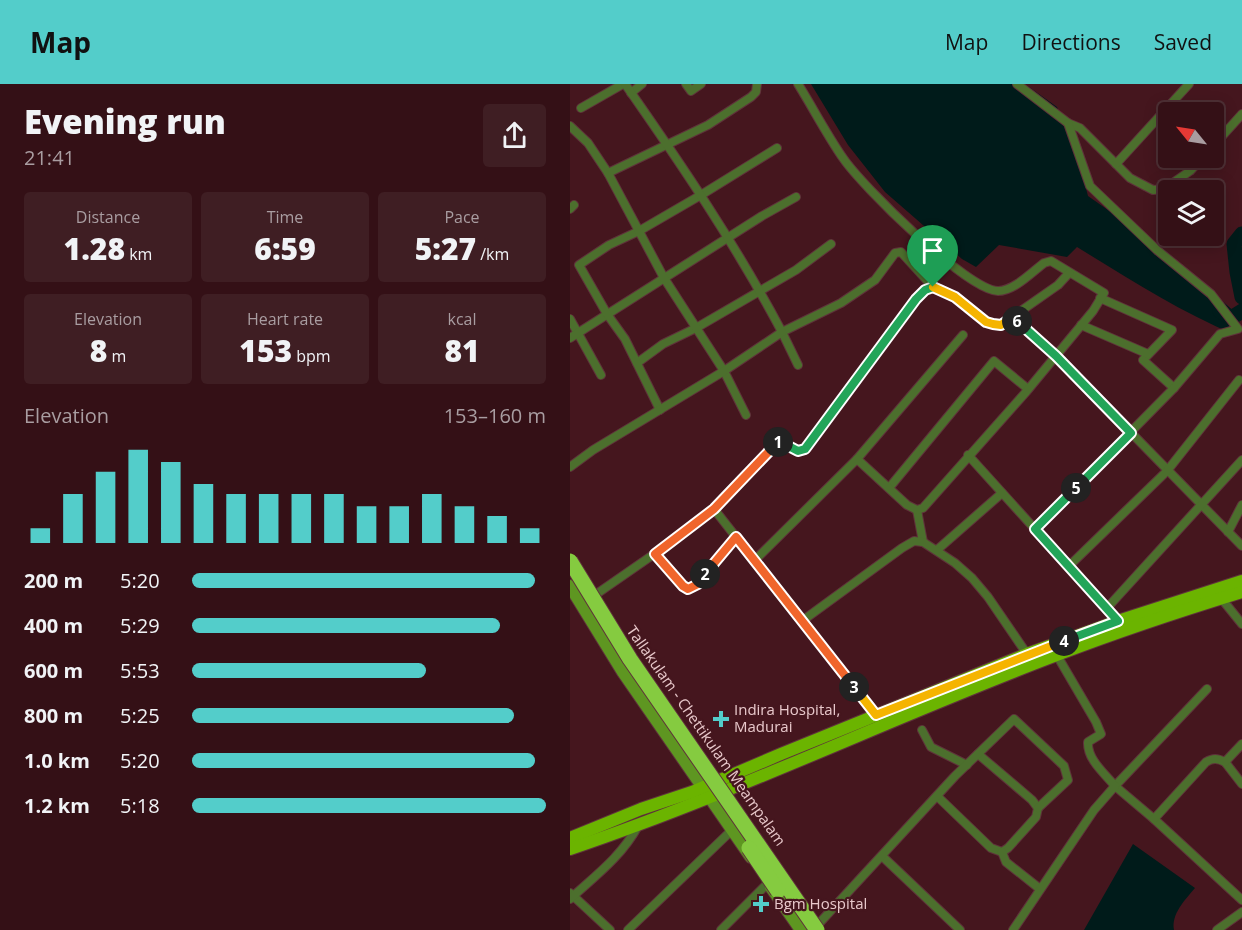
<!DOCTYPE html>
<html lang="en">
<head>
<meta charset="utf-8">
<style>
	body { margin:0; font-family:"Open Sans",sans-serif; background:#3f1e23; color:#f1f3f6; height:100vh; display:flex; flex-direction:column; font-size:22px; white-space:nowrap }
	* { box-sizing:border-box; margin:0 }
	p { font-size:20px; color:#a99da1 }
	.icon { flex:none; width:33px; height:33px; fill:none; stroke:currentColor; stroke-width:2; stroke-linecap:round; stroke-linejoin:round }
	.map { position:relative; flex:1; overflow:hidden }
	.panel { display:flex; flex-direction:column; background:#341016; width:570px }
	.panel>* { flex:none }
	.needle { width:39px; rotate:300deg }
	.buttons { position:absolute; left:588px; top:18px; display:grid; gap:12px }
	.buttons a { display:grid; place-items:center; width:66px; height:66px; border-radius:6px; background:#341016; box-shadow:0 3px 15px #0003,0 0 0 2px #4e3035; font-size:30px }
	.pin { position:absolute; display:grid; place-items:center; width:51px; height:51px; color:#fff; margin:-62px -26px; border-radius:50% 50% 50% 0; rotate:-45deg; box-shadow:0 0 6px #0007 }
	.pin .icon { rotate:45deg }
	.km { position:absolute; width:30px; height:30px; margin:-15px; border-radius:50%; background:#222; color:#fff; font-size:16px; line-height:30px; text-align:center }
	.round { display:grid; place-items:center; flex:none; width:63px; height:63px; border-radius:6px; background:#3f1e23 }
	.headline { display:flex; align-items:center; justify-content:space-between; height:102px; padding:0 24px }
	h1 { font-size:33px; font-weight:800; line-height:45px }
	.figures { display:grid; grid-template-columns:repeat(3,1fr); gap:9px; height:102px; padding:6px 24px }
	.figures div { display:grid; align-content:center; border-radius:6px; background:#3f1e23; text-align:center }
	.figures b { font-size:30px; font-weight:800 }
	.figures small { font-size:16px; font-weight:400 }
	.figures p { font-size:16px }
	.chart { height:168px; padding:12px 24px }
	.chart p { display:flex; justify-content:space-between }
	.chart svg { width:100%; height:108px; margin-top:6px; stroke:#53cdca; stroke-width:6 }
	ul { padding:0 24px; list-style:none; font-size:20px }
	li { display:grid; grid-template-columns:96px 72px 1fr; align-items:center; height:45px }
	li i { height:15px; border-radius:8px; background:#53cdca }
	header { display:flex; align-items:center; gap:36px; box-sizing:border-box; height:84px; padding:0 30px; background:#53cdca; color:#111 }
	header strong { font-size:28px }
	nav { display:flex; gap:33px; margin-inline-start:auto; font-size:21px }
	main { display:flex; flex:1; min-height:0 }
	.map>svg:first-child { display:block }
	.water { fill:#001b1a }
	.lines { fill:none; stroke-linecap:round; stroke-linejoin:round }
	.canal { stroke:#001b1a; stroke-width:8 }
	.river { stroke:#001b1a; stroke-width:15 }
	.street-casing { stroke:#5f323a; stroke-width:10 }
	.secondary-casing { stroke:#5f323a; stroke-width:14 }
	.primary-casing { stroke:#5f323a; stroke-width:14 }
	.street { stroke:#4c6f2d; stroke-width:8 }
	.secondary { stroke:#5e9621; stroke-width:12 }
	.primary { stroke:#6bb400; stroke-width:12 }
	.highway-bridge-casing { stroke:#5f323a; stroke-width:17; stroke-linecap:butt }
	.highway-bridge { stroke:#85cb40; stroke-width:15 }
	.split-1-casing { stroke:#fff; stroke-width:12 }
	.split-2-casing { stroke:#fff; stroke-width:12 }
	.split-3-casing { stroke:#fff; stroke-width:12 }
	.split-4-casing { stroke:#fff; stroke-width:12 }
	.split-5-casing { stroke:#fff; stroke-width:12 }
	.split-6-casing { stroke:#fff; stroke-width:12 }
	.split-7-casing { stroke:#fff; stroke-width:12 }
	.split-1 { stroke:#22a559; stroke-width:8 }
	.split-2 { stroke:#f0652b; stroke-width:8 }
	.split-3 { stroke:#f0652b; stroke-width:8 }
	.split-4 { stroke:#f5b400; stroke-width:8 }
	.split-5 { stroke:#22a559; stroke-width:8 }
	.split-6 { stroke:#22a559; stroke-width:8 }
	.split-7 { stroke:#f5b400; stroke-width:8 }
	.poi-dot { fill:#53cdca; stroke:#45161e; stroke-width:2 }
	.labels { text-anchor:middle; stroke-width:4.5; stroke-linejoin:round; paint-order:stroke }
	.poi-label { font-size:15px; fill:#e8c8cb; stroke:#45161e; text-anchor:start }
	.street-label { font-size:15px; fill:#e8c8cb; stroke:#45161e }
</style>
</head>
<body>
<header>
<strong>Map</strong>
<nav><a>Map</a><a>Directions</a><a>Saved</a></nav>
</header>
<main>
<section class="panel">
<div class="headline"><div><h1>Evening run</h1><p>21:41</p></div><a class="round"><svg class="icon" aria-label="share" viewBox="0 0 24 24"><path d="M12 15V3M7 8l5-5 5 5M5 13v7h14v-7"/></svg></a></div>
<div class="figures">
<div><p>Distance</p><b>1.28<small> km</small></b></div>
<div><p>Time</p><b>6:59</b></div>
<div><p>Pace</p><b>5:27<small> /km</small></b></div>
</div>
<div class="figures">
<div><p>Elevation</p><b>8<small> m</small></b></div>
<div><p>Heart rate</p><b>153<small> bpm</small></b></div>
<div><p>kcal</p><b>81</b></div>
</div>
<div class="chart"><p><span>Elevation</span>153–160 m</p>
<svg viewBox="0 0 160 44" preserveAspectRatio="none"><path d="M5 44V38M15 44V24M25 44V15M35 44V6M45 44V11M55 44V20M65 44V24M75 44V24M85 44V24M95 44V24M105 44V29M115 44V29M125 44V24M135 44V29M145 44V33M155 44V38"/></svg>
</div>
<ul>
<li><b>200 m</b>5:20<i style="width:97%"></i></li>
<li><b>400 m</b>5:29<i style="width:87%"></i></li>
<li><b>600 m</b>5:53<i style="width:66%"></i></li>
<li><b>800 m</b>5:25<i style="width:91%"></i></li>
<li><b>1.0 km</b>5:20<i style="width:97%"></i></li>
<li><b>1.2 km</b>5:18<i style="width:100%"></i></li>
</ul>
</section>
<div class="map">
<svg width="672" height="846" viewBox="0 0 672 846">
	<rect width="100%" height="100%" fill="#45161e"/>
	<g class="water">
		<path d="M 241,0 L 455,0 L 487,23 L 507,70 L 518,112 L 595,166 L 667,230 L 670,241 L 665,251 C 609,227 559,195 507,163 L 497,173 L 429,161 L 406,183 L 392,175 L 315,108 L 278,61 Z"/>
		<path d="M 563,760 L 625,804 C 615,816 601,830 604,846 L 514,846 Z"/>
	</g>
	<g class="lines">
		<path class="canal" d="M 204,681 L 236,667"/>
		<g class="river">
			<path d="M 672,150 L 664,160 L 667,188 L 672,213"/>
			<path d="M 650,227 L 661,234 L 672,227"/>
		</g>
		<g class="street-casing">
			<g id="street">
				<path d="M 116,0 L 121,7 L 131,0"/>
				<path d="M 447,0 L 498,39 L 510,44 L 560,94 L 583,106 L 594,105 L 620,87 L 632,74"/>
				<path d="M 61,9 L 72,0"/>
				<path d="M 11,24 L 53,0"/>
				<path d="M 0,42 L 18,59 L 38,89"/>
				<path d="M 644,61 L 672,30"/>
				<path d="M 546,80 L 619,0"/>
				<path d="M 0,125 L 4,121"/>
				<path d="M 530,214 L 602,246 L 573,276 L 604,304"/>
				<path d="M 443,233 L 486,272 L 672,462"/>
				<path d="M 0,235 L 31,291"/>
				<path d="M 511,241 L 578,270"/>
				<path d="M 0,254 L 192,132 L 226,113"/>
				<path d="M 67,279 L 93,260 L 126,244 L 226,186 L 261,160"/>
				<path d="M 228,281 L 212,248 L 271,219 L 305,196 L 325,169 L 331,168 L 363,203"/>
				<path d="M 90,326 L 55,255 L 37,230 L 9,181 L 39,161 L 69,147 L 131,111 L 207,64"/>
				<path d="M 176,331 L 154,287 L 94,194 L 38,89 L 138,41 L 181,13 L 186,8 L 187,0"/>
				<path d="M 398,371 L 548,537"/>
				<path d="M 287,375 L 393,251"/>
				<path d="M 0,383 L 23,366 L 154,287 L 212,248 C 166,161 111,80 55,0"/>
				<path d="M 319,404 L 424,277 L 458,305"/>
				<path d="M 347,426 L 353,458"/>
				<path d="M 465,445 L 604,304 L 650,250 L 668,245 L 641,210 L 587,166 L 520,102 L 498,39"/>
				<path d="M 658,448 L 672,421"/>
				<path d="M 367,466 L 432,409"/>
				<path d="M 85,470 L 113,502 L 122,504 L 166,453"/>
				<path d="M 184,477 L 287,375 L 337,421 L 347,426 L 353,424 L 456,308 L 523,227 L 534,209 L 481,177 L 474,179 C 462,188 444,207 428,207 C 397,206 292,102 273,74 C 257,51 243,24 228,0"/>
				<path d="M 499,482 L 597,387 L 669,296"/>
				<path d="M 25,511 L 100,459 L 144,425"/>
				<path d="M 651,514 L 672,540"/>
				<path d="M 537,524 L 672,376"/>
				<path d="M 232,537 L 332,464 L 344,457 L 353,458 L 385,479 L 402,494 L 418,513 L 457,570"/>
				<path d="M 637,605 L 545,702 L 584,735 L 672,816"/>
				<path d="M 306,631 L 144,425 L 209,357 L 228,367 L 235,365 L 346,215 L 355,206 L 363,203 C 370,206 379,209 385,213 C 401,223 411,240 431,241 L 488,201 L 499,189"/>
				<path d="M 352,646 L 361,663 L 397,681"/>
				<path d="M 655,678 L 672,700"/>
				<path d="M 367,712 L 421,764 L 432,768 L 438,764 L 466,733 L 468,724 L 462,716 L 408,670"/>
				<path d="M 584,735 L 636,678 C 643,674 647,674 655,678 L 672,660"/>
				<path d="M 432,768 L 436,778 L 470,805"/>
				<path d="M 312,772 L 390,846"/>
				<path d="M 0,809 L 40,846"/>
				<path d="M 0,815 C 25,792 51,773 68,742"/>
				<path d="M 58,846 L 162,746"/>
				<path d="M 151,846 L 198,799"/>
				<path d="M 243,846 L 385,692 L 444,635 L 494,682 L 498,696 L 468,724"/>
				<path d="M 443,846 L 524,726 L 545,702 C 534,689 517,675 518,658 L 531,650 L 526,638 L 485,568"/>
				<path d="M 647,846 L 672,828"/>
			</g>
		</g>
		<g class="secondary-casing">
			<g id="secondary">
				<path d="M 0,502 L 53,588 L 181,773"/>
				<path d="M 201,803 L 231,846"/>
			</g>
		</g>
		<g class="primary-casing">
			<g id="primary">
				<path d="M 0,754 L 71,725 L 122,708 L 211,670 L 457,570 L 548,537 L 672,497"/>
				<path d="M 0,765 C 166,709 323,633 487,571 C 547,548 610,527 672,508"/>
			</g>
		</g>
		<use href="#street" class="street"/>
		<use href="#secondary" class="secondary"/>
		<use href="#primary" class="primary"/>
		<g class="highway-bridge-casing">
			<g id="highway-bridge">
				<path d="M 0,477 L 60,575 L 247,846"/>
				<path d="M 179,764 L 208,807"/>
			</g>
		</g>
		<use href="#highway-bridge" class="highway-bridge"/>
	</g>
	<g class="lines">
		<g class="split-1-casing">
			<path id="split-1" d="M 208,358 L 209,357 L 228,367 L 235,365 L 346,215 L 355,206 L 363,203"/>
		</g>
		<g class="split-2-casing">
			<path id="split-2" d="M 135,490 L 128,500 L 118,505 L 113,502 L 85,470 L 144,425 L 208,358"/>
		</g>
		<g class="split-3-casing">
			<path id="split-3" d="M 135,490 L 166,453 L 284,603"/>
		</g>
		<g class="split-4-casing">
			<path id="split-4" d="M 284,603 L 306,631 L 494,557"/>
		</g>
		<g class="split-5-casing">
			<path id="split-5" d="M 494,557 L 548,537 L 465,445 L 506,404"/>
		</g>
		<g class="split-6-casing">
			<path id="split-6" d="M 447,237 L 486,272 L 561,349 L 506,404"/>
		</g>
		<g class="split-7-casing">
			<path id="split-7" d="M 363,203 L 385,213 L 416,238 L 423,240 L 431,241 L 443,233 L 447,237"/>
		</g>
		<use href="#split-1" class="split-1"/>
		<use href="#split-2" class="split-2"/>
		<use href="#split-3" class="split-3"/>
		<use href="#split-4" class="split-4"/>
		<use href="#split-5" class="split-5"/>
		<use href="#split-6" class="split-6"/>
		<use href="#split-7" class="split-7"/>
	</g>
	<g class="poi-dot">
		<path d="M148 626h6v6h6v6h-6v6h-6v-6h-6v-6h6z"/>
		<path d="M188 811h6v6h6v6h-6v6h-6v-6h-6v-6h6z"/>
	</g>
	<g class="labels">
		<g class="poi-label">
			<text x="164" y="631">Indira Hospital,<tspan x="164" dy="17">Madurai</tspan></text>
			<text x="204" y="825">Bgm Hospital</text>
		</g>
		<g class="street-label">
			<text transform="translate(136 652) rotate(55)" y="5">Tallakulam - Chettikulam Meampalam</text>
		</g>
	</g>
</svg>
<div class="buttons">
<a><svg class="needle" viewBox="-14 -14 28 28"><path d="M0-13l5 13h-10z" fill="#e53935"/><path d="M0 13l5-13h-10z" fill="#a99da1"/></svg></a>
<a><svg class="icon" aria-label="layers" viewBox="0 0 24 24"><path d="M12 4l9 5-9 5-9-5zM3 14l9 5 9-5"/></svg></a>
</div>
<div class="pin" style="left:363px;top:203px;background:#1e9e55"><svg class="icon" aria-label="arrive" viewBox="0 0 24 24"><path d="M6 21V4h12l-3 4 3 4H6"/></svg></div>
<b class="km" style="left:208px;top:358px">1</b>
<b class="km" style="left:135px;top:490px">2</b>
<b class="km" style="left:284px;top:603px">3</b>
<b class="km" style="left:494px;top:557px">4</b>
<b class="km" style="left:506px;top:404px">5</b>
<b class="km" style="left:447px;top:237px">6</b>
</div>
</main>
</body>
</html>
